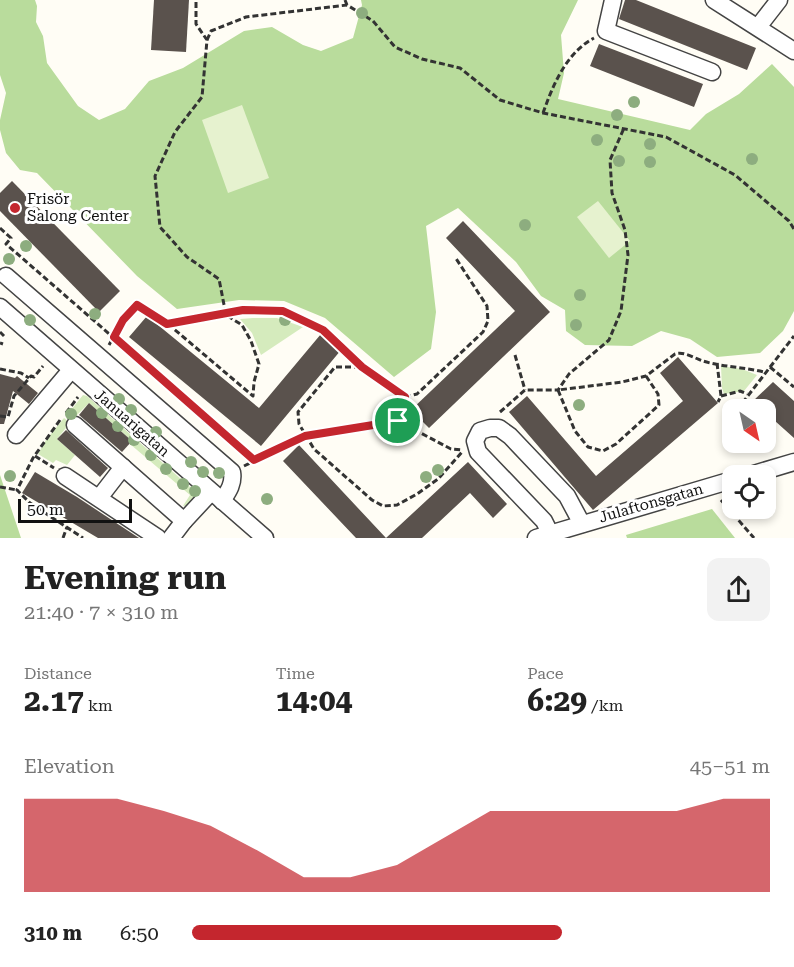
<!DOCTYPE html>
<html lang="en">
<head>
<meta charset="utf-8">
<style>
	body { margin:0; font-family:"Roboto Serif",serif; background:#f2f2f2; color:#222; height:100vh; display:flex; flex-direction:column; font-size:22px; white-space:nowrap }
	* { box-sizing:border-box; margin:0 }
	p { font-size:20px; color:#767676 }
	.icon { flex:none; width:33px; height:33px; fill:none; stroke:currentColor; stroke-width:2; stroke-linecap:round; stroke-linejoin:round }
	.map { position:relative; height:538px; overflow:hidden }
	.panel { display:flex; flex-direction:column; background:#fff; flex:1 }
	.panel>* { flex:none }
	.needle { width:39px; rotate:146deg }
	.fabs { position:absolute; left:722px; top:399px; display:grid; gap:12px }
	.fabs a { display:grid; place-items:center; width:54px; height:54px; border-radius:12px; background:#fff; box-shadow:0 3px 9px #0003; font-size:30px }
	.scale { position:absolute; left:18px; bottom:15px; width:114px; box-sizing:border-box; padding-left:6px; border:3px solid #111; border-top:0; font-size:16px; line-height:21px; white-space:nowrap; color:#111; -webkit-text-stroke:4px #fff; paint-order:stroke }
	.pin { position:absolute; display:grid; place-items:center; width:51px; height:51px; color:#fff; margin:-26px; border:3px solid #fff; border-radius:50%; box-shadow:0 2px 6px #0007 }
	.round { display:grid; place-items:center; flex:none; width:63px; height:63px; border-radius:12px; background:#f2f2f2 }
	.head { display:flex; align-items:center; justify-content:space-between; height:102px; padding:0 24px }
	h1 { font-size:33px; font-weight:700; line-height:45px }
	.metrics { display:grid; grid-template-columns:repeat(3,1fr); gap:9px; height:102px; padding:6px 24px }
	.metrics div { display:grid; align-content:center }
	.metrics b { font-size:30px; font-weight:700 }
	.metrics small { font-size:16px; font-weight:400 }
	.metrics p { font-size:16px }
	.chart { height:168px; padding:12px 24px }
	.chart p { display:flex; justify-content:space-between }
	.chart svg { width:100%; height:108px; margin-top:6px; fill:#c4262e; opacity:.7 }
	ul { padding:0 24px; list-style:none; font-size:20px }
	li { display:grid; grid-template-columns:96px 72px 1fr; align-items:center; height:45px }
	li i { height:15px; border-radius:8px; background:#c4262e }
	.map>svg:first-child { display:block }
	.green { fill:#d5ebbd }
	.forest { fill:#b9dc9c }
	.pitch { fill:#e6f2cf }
	.building { fill:#5a524d }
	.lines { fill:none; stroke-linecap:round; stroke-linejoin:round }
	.minor-casing { stroke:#444; stroke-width:19 }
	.path { stroke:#333; stroke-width:3; stroke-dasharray:6 3; stroke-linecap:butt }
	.minor { stroke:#fff; stroke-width:16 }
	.tree { fill:#8dad7f }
	.route-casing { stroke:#fff; stroke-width:12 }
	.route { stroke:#c4262e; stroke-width:8 }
	.poi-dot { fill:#c4262e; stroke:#fff; stroke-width:2 }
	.labels { text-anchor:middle; stroke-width:6; stroke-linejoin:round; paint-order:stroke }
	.poi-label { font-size:15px; fill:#111; stroke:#fff; text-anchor:start }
	.street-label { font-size:15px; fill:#111; stroke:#fff }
</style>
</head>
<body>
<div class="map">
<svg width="794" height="538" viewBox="0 0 794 538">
	<rect width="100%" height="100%" fill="#fffdf5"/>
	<g class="green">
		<path d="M 253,318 L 277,318 L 303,327 L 261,355 L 252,333 L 240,319 Z"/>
		<path d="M 721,366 L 742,369 L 757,375 L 744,391 L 724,394 L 722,388 Z"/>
		<path d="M 83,395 L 87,396 L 199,495 L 189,505 L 183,506 L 190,495 L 130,444 L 132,441 L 89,403 L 73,419 L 68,417 L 67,415 Z"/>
		<path d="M 64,418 L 70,423 L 57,439 L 75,455 L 67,465 L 56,460 L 53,463 L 38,454 L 46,440 Z"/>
	</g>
	<g class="forest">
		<path d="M 0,0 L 35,0 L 37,6 L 36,22 L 43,36 L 47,63 L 78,106 L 99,120 L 125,109 L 149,81 L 183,68 L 244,31 L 272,27 L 303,45 L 321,51 L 353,38 L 362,5 L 361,0 L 578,0 L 561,35 L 564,73 L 558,99 L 690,130 L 706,114 L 739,94 L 772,64 L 794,87 L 794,311 L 783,331 L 760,353 L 717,357 L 690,339 L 661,331 L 632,346 L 585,345 L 566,331 L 565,310 L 541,296 L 516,262 L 458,208 L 426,226 L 436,312 L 431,349 L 394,377 L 325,318 L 284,301 L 239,300 L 177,309 L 137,276 L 37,173 L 20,170 L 6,153 L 0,130 L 0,120 L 6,93 L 0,75 Z"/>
		<path d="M 0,475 L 21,538 L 0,538 Z"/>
		<path d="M 712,509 L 735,538 L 627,538 L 626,535 Z"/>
	</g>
	<g class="pitch">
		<path d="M 242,105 L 269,178 L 228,193 L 202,120 Z"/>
		<path d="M 598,201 L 630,241 L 609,258 L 577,217 Z"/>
	</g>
	<g class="building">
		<path d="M 154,0 L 189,0 L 186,52 L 151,50 Z"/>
		<path d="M 625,0 L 636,0 L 756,48 L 747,70 L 619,19 Z"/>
		<path d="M 599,44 L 703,84 L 694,107 L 590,66 Z"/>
		<path d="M 12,181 L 120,291 L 99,312 L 0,211 L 0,193 Z"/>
		<path d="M 463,221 L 550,312 L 429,428 L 411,410 L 515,311 L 446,238 Z"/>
		<path d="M 147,316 L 259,408 L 321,334 L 341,350 L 261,446 L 129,337 Z"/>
		<path d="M 678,357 L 718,403 L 593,510 L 509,412 L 527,396 L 596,476 L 683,401 L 660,373 Z"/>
		<path d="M 0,374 L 15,378 L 17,376 L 38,393 L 29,404 L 13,391 L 4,424 L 0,424 Z"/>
		<path d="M 773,382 L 794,401 L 794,438 L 765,412 L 765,410 L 753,401 Z"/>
		<path d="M 89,403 L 132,441 L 122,452 L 79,415 Z"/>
		<path d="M 66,430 L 108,468 L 100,477 L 57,439 Z"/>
		<path d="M 299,445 L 386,538 L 468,462 L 507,504 L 493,518 L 470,493 L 422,538 L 356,538 L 283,461 Z"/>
		<path d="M 35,472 L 77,497 L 139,538 L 98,538 L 22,493 Z"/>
	</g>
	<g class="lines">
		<g class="minor-casing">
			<g id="minor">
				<path d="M 613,0 L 606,31 L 712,72"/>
				<path d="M 714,0 L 794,51"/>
				<path d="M 758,27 L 779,0"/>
				<path d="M 6,276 L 232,472 C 234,484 228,492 222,501"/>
				<path d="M 0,307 L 265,538"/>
				<path d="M 75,425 L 184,521"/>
				<path d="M 16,435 L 71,370"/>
				<path d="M 65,476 L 158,538"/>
				<path d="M 747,476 L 794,462"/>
				<path d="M 99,498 L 123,467"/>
				<path d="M 550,533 L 544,521 L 478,452 L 475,441 L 480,431 L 490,428 L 499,428 L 510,436 L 567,496 L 582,524"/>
				<path d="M 171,538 L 184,521 L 211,492"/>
				<path d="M 536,538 L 732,480"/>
			</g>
		</g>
		<g class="path">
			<path d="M 345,0 L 347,5 L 373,21 L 395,47 L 422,59 L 460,68 L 500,100 L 543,113 L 666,137 L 735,175 L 789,221 L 794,229"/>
			<path d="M 207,40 L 211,31 L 246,17 L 347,5"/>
			<path d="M 543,113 C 553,85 566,53 594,38"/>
			<path d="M 0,228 L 11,238 L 6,244 L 254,460"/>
			<path d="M 168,324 L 253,396 L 254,382 L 259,364 L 251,341 L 242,325 L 226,315 L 219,279 L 187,257 L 160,227 L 155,176 L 175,132 L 202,97 L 207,40 L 196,24 L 196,0"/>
			<path d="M 0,332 L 4,336"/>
			<path d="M 0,343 L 3,344"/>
			<path d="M 109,345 L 123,320 L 137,305 L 167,324 L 243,311 L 283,311 L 323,330 L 362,367 L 405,397 L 398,411 L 398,421 L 451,449 L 463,450"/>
			<path d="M 515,355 L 525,390"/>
			<path d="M 717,363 L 721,396 L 718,402"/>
			<path d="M 360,367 L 335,367 L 298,412 L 299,424 L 314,449 L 372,500 L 383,506 L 397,505 L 417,494 L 438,479 L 463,451"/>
			<path d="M 770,367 L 794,387"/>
			<path d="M 0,369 L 21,373 L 29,378"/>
			<path d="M 646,376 L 658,394 L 659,405 L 616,444 L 603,451 L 588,447 L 575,431 L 558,390 L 622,382 L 646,376 L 675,354 C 684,351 694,358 703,361 C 722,367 744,367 764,372"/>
			<path d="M 721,396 L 740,391 L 747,394"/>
			<path d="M 405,397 L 417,394 L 483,332 L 488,321 L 487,306 L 455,257"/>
			<path d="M 737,410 L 794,336"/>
			<path d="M 500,412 L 525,390 L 558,390 L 569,374 L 609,340 L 621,311 L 628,255 L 625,230 L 612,193 L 610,160 L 624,128"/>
			<path d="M 66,413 L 78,397"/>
			<path d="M 0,416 L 8,417 L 14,396 L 31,376 L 34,377 L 43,366"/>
			<path d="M 732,417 L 730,420 L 732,427"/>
			<path d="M 60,420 L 33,458 L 17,490 L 30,503 L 83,538"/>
			<path d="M 35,456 L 54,468"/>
			<path d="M 244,466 L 305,436 L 397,421"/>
			<path d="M 0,487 L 17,490"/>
			<path d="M 721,500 L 754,538"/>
			<path d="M 63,538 L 67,527"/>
		</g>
		<use href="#minor" class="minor"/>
	</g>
	<g class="tree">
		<circle cx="362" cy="13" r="6"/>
		<circle cx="634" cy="102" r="6"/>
		<circle cx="617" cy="115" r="6"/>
		<circle cx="597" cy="140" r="6"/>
		<circle cx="650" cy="144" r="6"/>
		<circle cx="752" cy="159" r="6"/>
		<circle cx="619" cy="161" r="6"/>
		<circle cx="650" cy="162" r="6"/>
		<circle cx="525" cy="225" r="6"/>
		<circle cx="26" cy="246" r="6"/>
		<circle cx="9" cy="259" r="6"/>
		<circle cx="580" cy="295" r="6"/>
		<circle cx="95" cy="314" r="6"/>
		<circle cx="30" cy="320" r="6"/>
		<circle cx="285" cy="320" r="6"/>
		<circle cx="576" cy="325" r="6"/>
		<circle cx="119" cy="399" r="6"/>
		<circle cx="579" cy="405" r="6"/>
		<circle cx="131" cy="410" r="6"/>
		<circle cx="102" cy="413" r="6"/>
		<circle cx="71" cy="414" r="6"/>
		<circle cx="118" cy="426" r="6"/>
		<circle cx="156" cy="432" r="6"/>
		<circle cx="134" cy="440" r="6"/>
		<circle cx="151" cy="455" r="6"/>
		<circle cx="191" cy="462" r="6"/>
		<circle cx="166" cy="469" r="6"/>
		<circle cx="438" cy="470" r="6"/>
		<circle cx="203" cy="472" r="6"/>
		<circle cx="219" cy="473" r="6"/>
		<circle cx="10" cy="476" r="6"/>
		<circle cx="426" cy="477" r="6"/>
		<circle cx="183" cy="484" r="6"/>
		<circle cx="195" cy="491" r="6"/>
		<circle cx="267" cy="499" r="6"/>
	</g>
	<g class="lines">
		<g class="route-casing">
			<path id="route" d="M 137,305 L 167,324 L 243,310 L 283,311 L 323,330 L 362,367 L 405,397 L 398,411 L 398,421 L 305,436 L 254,460 L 114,337 L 123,320 Z"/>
		</g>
		<use href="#route" class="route"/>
	</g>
	<circle class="poi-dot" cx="15" cy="208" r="6"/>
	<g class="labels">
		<g class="poi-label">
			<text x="27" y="204">Frisör<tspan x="27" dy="17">Salong Center</tspan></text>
		</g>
		<g class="street-label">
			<text transform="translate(132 423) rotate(41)" y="5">Januarigatan</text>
			<text transform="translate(651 503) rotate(-16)" y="5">Julaftonsgatan</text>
		</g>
	</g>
</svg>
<div class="fabs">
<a><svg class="needle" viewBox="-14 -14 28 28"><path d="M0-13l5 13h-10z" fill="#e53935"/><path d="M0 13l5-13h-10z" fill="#767676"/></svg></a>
<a><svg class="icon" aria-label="locate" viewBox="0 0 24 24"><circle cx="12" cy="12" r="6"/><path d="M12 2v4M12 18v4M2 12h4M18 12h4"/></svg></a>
</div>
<div class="scale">50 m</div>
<div class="pin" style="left:398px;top:421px;background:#1e9e55"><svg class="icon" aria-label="arrive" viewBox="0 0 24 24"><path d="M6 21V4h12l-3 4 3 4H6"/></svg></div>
</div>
<section class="panel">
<div class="head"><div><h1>Evening run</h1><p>21:40 · 7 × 310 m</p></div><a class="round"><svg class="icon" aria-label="share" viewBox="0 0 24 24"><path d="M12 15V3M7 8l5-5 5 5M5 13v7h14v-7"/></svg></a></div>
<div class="metrics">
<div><p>Distance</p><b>2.17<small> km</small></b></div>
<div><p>Time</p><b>14:04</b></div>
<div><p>Pace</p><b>6:29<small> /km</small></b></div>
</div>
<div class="chart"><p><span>Elevation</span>45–51 m</p>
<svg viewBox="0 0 160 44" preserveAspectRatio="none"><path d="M0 44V6L10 6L20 6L30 11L40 17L50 27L60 38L70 38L80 33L90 22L100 11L110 11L120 11L130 11L140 11L150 6L160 6V44z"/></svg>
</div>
<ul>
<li><b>310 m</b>6:50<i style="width:64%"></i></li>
</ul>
</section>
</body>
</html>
